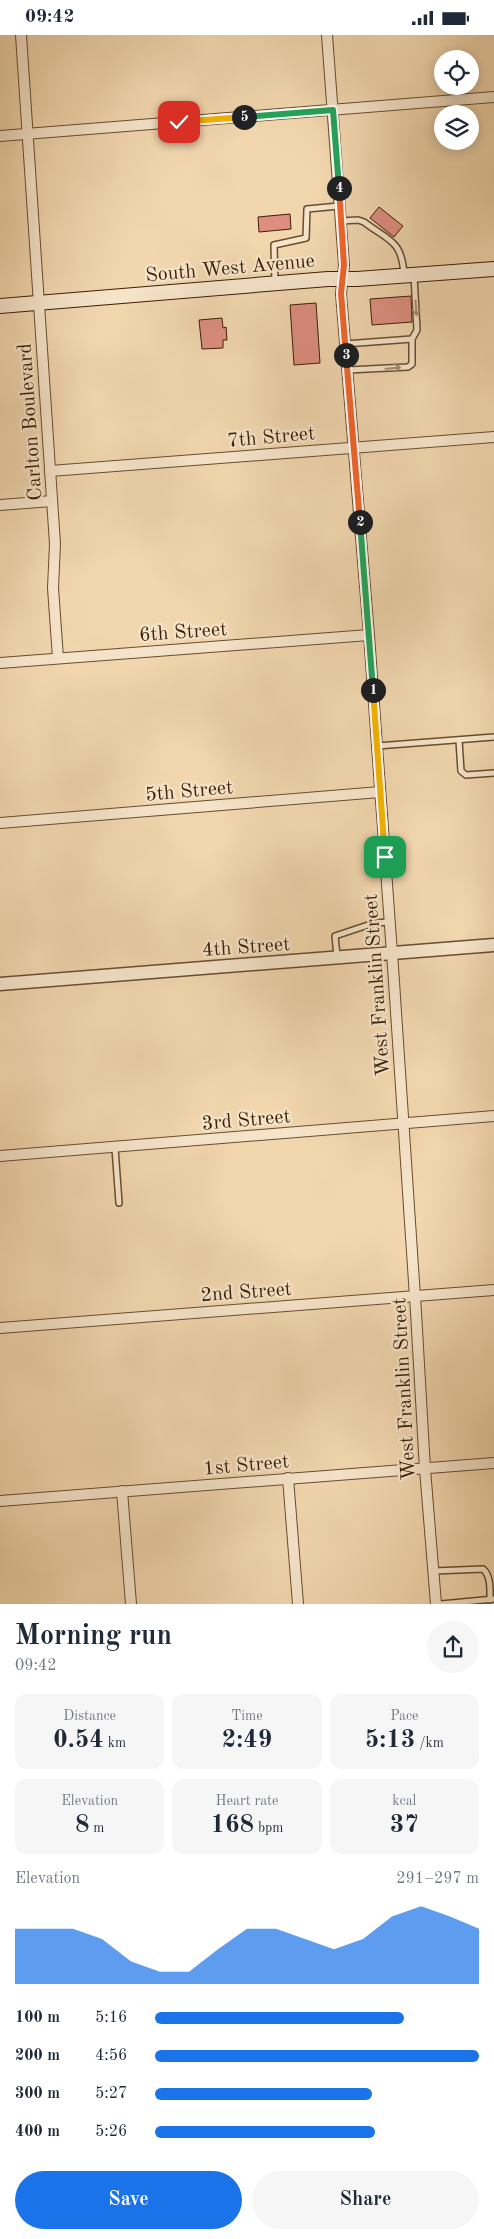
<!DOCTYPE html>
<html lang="en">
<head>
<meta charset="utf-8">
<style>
	body { margin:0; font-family:"Old Standard TT",serif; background:#f6f6f7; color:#1f2937; height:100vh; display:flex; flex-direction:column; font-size:19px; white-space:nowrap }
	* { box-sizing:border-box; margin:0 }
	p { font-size:16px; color:#747a83 }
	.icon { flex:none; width:28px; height:28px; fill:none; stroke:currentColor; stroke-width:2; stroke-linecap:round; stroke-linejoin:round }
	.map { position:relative; height:1569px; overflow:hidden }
	.panel { display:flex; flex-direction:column; background:#fff; flex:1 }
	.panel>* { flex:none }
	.controls { position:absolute; left:434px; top:15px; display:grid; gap:10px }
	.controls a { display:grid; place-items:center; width:45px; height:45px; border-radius:50%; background:#fff; box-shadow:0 2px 12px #0003; font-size:25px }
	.pin { position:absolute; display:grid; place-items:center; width:42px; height:42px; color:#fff; margin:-21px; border-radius:10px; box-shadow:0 2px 8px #0006 }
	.km { position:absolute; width:25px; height:25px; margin:-12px; border-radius:50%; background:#222; color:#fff; font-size:14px; line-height:25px; text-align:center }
	.round { display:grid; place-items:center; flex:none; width:52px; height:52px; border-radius:26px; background:#f6f6f7 }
	.overview { display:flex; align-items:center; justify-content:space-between; height:85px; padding:0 15px }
	h1 { font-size:28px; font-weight:800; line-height:38px }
	.figures { display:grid; grid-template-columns:repeat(3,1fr); gap:8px; height:85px; padding:5px 15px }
	.figures div { display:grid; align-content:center; border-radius:12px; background:#f6f6f7; text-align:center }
	.figures b { font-size:25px; font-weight:800 }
	.figures small { font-size:14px; font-weight:400 }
	.figures p { font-size:14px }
	.chart { height:140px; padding:10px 15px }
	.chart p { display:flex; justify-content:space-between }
	.chart svg { width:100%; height:90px; margin-top:5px; fill:#1a73e8; opacity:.7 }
	.button { display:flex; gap:10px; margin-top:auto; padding:10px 15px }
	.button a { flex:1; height:58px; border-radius:30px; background:#1a73e8; color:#fff; font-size:20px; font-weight:800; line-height:58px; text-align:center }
	.button a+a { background:#f6f6f7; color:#1f2937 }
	ul { padding:0 15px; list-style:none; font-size:16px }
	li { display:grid; grid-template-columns:80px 60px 1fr; align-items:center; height:38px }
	li i { height:12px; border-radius:6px; background:#1a73e8 }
	.status { display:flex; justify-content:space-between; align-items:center; height:35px; padding:0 25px; background:#fff; direction:ltr }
	.status svg { height:14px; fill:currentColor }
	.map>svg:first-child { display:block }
	.building { fill:#dd8e81; stroke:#3b1f04 }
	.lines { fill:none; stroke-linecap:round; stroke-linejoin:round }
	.service-casing { stroke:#684d2e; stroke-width:8 }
	.minor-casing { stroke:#684d2e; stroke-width:12 }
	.tertiary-casing { stroke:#684d2e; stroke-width:15 }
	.secondary-casing { stroke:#3b1f04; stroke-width:16 }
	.service { stroke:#f6e4ca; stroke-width:5 }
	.minor { stroke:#f6e4ca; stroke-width:10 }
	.tertiary { stroke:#f6e4ca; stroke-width:12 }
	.secondary { stroke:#f6e4ca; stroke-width:14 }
	.oneway { stroke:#a28b71 }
	.split-1-casing { stroke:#fff; stroke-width:10 }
	.split-2-casing { stroke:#fff; stroke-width:10 }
	.split-3-casing { stroke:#fff; stroke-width:10 }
	.split-4-casing { stroke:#fff; stroke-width:10 }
	.split-5-casing { stroke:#fff; stroke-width:10 }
	.split-6-casing { stroke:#fff; stroke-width:10 }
	.split-1 { stroke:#f5b400; stroke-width:6 }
	.split-2 { stroke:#22a559; stroke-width:6 }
	.split-3 { stroke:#f0652b; stroke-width:6 }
	.split-4 { stroke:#f0652b; stroke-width:6 }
	.split-5 { stroke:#22a559; stroke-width:6 }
	.split-6 { stroke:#f5b400; stroke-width:6 }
	.labels { text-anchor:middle; stroke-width:4.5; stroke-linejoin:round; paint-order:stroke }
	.street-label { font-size:20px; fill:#3b1f04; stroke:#f6e4ca }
</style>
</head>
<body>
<div class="status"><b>09:42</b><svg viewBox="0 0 49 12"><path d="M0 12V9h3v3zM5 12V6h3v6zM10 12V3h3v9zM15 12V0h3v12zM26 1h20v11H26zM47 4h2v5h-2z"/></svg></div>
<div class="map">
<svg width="494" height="1569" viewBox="0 0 494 1569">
	<rect width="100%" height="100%" fill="#f1d6ae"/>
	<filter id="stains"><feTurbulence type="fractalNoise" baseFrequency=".004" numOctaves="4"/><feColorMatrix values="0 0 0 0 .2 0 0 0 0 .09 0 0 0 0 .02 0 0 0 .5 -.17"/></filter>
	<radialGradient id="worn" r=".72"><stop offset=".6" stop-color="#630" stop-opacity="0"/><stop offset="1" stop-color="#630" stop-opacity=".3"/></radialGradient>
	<g class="building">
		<path d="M 379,172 L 403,191 L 394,202 L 370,183 Z"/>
		<path d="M 290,179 L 291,194 L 259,197 L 258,182 Z"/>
		<path d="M 411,261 L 412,287 L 372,290 L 370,264 Z"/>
		<path d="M 316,268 L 320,328 L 294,330 L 290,270 Z"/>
		<path d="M 222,283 L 223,293 L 226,292 L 227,305 L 223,305 L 223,313 L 202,314 L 199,285 Z"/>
	</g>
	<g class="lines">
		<g class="service-casing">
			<g id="service">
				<path d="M 341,186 L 358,185 L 364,187 C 389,206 402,205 404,240"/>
				<path d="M 275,248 L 274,210 L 306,203 L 307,174 L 339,171"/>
				<path d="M 345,309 L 412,304"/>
				<path d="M 348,335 L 408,332 L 412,329 L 412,304 L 417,295 L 414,241"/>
				<path d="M 459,705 L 461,736 L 466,740 L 494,738"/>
				<path d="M 377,711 L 494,702"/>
				<path d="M 337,921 L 335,901 L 374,888 L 390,887"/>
				<path d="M 115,1113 L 119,1168"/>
				<path d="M 434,1536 L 483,1534 C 491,1541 490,1554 490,1565"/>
				<path d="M 441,1569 L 494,1564"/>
			</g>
		</g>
		<g class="minor-casing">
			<g id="minor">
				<path d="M 21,0 L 55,509 L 53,553 L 58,623"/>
				<path d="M 327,0 L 344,230 L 341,259 L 369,600 L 393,932 L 416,1277 L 425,1434 L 436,1569"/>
				<path d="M 0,101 L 494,62"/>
				<path d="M 50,436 L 494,402"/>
				<path d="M 0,470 L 52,466"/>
				<path d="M 0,628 L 369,600"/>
				<path d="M 0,788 L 380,757"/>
				<path d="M 0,1121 L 494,1081"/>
				<path d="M 0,1293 L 494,1255"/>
				<path d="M 288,1443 L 298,1569"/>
				<path d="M 122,1456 L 131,1569"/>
				<path d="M 0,1466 L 494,1428"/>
			</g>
		</g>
		<g class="tertiary-casing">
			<path id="tertiary" d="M 0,949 L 494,910"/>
		</g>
		<g class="secondary-casing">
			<path id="secondary" d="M 0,271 L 328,244 L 357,244 L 494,234"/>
		</g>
		<use href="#service" class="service"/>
		<use href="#minor" class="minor"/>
		<use href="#tertiary" class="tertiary"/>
		<use href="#secondary" class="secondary"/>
	</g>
	<defs><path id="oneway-shaft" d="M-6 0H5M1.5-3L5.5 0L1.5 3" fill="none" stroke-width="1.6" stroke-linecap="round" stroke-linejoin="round" transform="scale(1.25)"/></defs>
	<g class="oneway">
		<use href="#oneway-shaft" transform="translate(416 273) rotate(86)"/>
		<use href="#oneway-shaft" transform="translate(393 333) rotate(-5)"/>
	</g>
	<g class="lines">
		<g class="split-1-casing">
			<path id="split-1" d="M 373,655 L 385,822"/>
		</g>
		<g class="split-2-casing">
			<path id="split-2" d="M 360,487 L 373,655"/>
		</g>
		<g class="split-3-casing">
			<path id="split-3" d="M 346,320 L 360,487"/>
		</g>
		<g class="split-4-casing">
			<path id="split-4" d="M 339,153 L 344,230 L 341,258 L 346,320"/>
		</g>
		<g class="split-5-casing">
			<path id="split-5" d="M 244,82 L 333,75 L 339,153"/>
		</g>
		<g class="split-6-casing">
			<path id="split-6" d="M 179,87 L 244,82"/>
		</g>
		<use href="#split-1" class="split-1"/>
		<use href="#split-2" class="split-2"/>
		<use href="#split-3" class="split-3"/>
		<use href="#split-4" class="split-4"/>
		<use href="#split-5" class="split-5"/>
		<use href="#split-6" class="split-6"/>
	</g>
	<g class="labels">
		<g class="street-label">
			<text transform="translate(230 232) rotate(-5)" y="7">South West Avenue</text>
			<text transform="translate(29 387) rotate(-94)" y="7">Carlton Boulevard</text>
			<text transform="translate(271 401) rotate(-5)" y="7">7th Street</text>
			<text transform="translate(183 596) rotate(-4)" y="7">6th Street</text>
			<text transform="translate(189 755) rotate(-5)" y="7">5th Street</text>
			<text transform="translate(246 911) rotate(-4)" y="7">4th Street</text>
			<text transform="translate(376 950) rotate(-94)" y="7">West Franklin Street</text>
			<text transform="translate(246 1084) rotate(-5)" y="7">3rd Street</text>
			<text transform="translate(246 1256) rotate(-4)" y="7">2nd Street</text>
			<text transform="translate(403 1354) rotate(-93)" y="7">West Franklin Street</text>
			<text transform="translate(246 1429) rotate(-5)" y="7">1st Street</text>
		</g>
	</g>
	<rect width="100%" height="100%" filter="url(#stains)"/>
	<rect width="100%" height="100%" fill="url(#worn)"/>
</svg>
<div class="controls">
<a><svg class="icon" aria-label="locate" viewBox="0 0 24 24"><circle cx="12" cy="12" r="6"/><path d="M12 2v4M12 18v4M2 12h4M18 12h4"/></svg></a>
<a><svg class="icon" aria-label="layers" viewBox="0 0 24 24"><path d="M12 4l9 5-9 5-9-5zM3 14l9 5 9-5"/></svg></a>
</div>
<div class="pin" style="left:385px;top:822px;background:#1e9e55"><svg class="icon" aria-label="arrive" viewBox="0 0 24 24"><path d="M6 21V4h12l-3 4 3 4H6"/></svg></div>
<div class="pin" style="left:179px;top:87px;background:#d93025"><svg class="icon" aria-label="check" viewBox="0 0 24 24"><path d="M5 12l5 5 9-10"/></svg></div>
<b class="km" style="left:373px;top:655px">1</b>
<b class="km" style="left:360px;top:487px">2</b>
<b class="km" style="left:346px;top:320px">3</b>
<b class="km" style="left:339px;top:153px">4</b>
<b class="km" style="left:244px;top:82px">5</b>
</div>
<section class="panel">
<div class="overview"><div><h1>Morning run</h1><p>09:42</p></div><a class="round"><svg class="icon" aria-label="share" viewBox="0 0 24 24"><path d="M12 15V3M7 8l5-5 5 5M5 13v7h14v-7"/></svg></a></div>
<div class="figures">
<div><p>Distance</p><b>0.54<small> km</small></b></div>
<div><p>Time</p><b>2:49</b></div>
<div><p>Pace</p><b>5:13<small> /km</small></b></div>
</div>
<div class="figures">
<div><p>Elevation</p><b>8<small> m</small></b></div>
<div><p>Heart rate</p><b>168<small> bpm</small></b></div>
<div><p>kcal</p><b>37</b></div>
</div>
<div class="chart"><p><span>Elevation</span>291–297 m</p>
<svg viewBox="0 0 160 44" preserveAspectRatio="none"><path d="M0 44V17L10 17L20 17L30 22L40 33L50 38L60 38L70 27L80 17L90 17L100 22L110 27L120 22L130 11L140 6L150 11L160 17V44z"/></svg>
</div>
<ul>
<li><b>100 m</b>5:16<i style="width:77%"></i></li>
<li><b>200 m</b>4:56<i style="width:100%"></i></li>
<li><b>300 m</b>5:27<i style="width:67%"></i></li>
<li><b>400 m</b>5:26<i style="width:68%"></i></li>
</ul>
<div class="button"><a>Save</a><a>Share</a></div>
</section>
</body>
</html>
